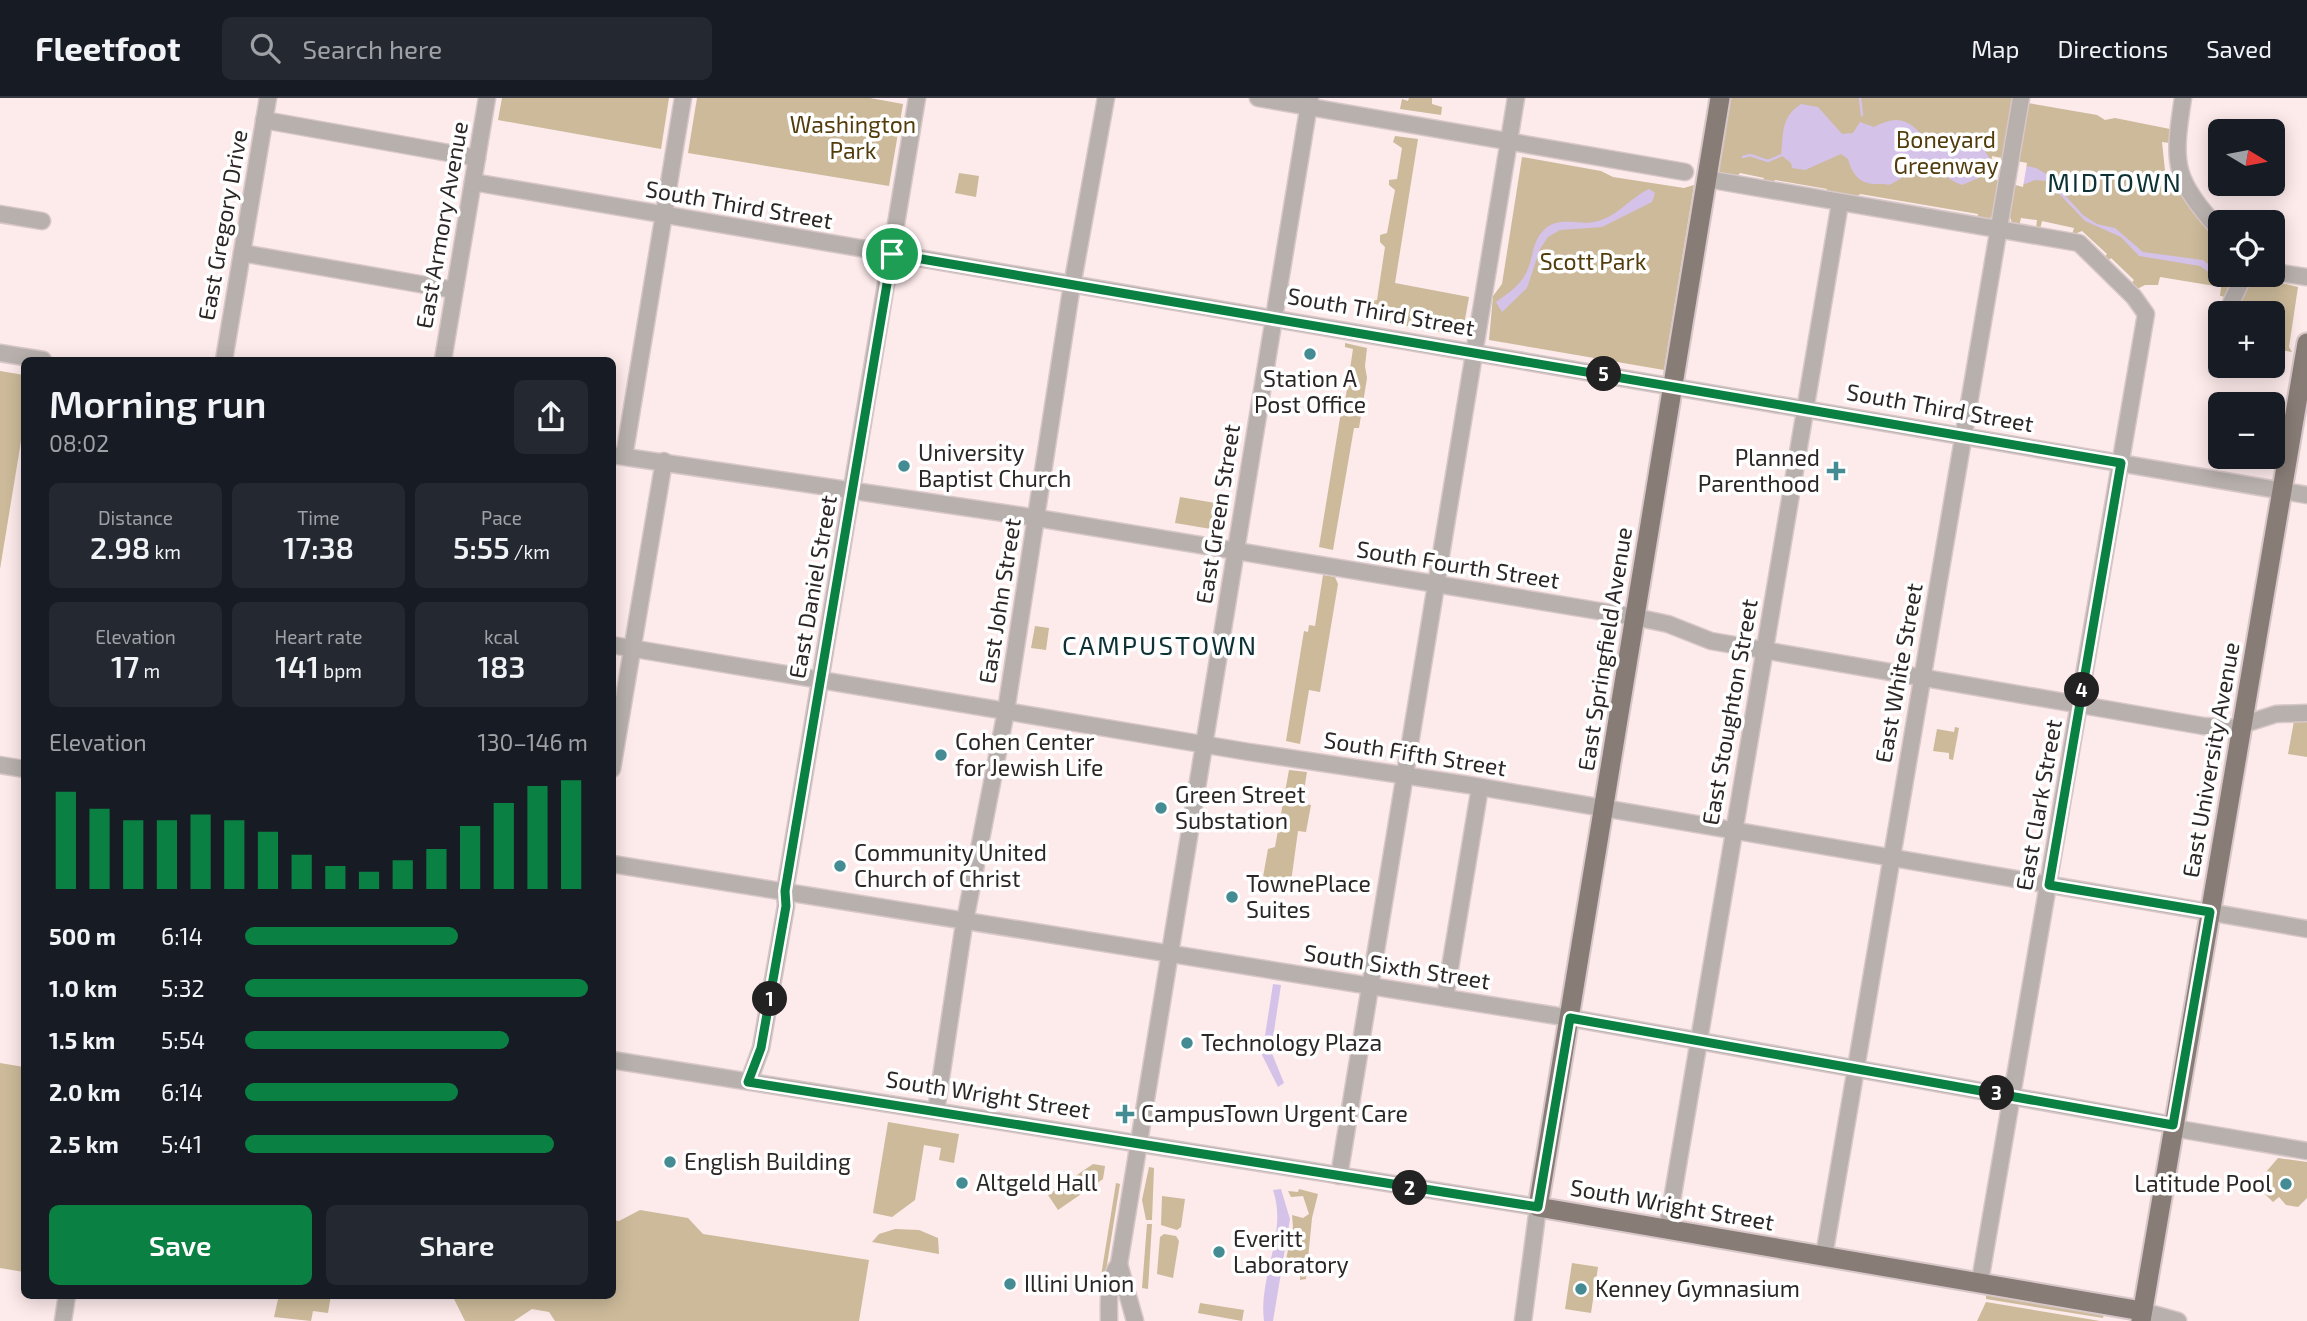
<!DOCTYPE html>
<html lang="en">
<head>
<meta charset="utf-8">
<style>
	body { margin:0; font-family:"Exo 2",sans-serif; background:#242831; color:#f1f3f6; height:100vh; display:flex; flex-direction:column; font-size:26px; white-space:nowrap }
	* { box-sizing:border-box; margin:0 }
	p { font-size:23px; color:#9ea1a6 }
	.icon { flex:none; width:38px; height:38px; fill:none; stroke:currentColor; stroke-width:2; stroke-linecap:round; stroke-linejoin:round }
	.map { position:relative; flex:1; overflow:hidden }
	.sheet { position:absolute; left:21px; top:259px; width:595px; height:942px; display:flex; flex-direction:column; background:#171b24; border-radius:10px; box-shadow:0 4px 18px #0003 }
	.sheet>* { flex:none }
	.needle { width:46px; rotate:100deg }
	.controls { position:absolute; left:2208px; top:21px; display:grid; gap:14px }
	.controls a { display:grid; place-items:center; width:77px; height:77px; border-radius:10px; background:#171b24; box-shadow:0 4px 18px #0003; font-size:35px }
	.pin { position:absolute; display:grid; place-items:center; width:60px; height:60px; color:#fff; margin:-30px; border:4px solid #fff; border-radius:50%; box-shadow:0 2px 7px #0007 }
	.km { position:absolute; width:35px; height:35px; margin:-18px; border-radius:50%; background:#222; color:#fff; font-size:19px; line-height:35px; text-align:center }
	.round { display:grid; place-items:center; flex:none; width:74px; height:74px; border-radius:10px; background:#242831 }
	.headline { display:flex; align-items:center; justify-content:space-between; height:119px; padding:0 28px }
	h1 { font-size:38px; font-weight:600; line-height:52px }
	.figures { display:grid; grid-template-columns:repeat(3,1fr); gap:10px; height:119px; padding:7px 28px }
	.figures div { display:grid; align-content:center; border-radius:10px; background:#242831; text-align:center }
	.figures b { font-size:30px; font-weight:600 }
	.figures small { font-size:19px; font-weight:400 }
	.figures p { font-size:19px }
	.chart { height:196px; padding:14px 28px }
	.chart p { display:flex; justify-content:space-between }
	.chart svg { width:100%; height:126px; margin-top:7px; stroke:#0b8043; stroke-width:6 }
	.cta { display:flex; gap:14px; margin-top:auto; padding:14px 28px }
	.cta a { flex:1; height:80px; border-radius:10px; background:#0b8043; color:#fff; font-size:28px; font-weight:600; line-height:80px; text-align:center }
	.cta a+a { background:#242831; color:#f1f3f6 }
	ul { padding:0 28px; list-style:none; font-size:23px }
	li { display:grid; grid-template-columns:112px 84px 1fr; align-items:center; height:52px }
	li i { height:18px; border-radius:9px; background:#0b8043 }
	header { display:flex; align-items:center; gap:42px; box-sizing:border-box; height:98px; padding:0 35px; background:#171b24; border-bottom:2px solid #363941 }
	header strong { font-size:33px }
	nav { display:flex; gap:38px; margin-inline-start:auto; font-size:24px }
	.search { width:490px; height:63px; background:#242831; display:flex; align-items:center; gap:18px; box-sizing:border-box; padding:0 24px; border-radius:10px; color:#9ea1a6; font-size:26px }
	.map>svg:first-child { display:block }
	.green { fill:#ccba9a }
	.water { fill:#d5c2e9 }
	.pier { fill:#fdeaeb }
	.lines { fill:none; stroke-linecap:round; stroke-linejoin:round }
	.stream { stroke:#d5c2e9; stroke-width:2.5 }
	.minor-casing { stroke:#d8c7c8; stroke-width:19 }
	.major-casing { stroke:#d8c7c8; stroke-width:23 }
	.minor { stroke:#b7b0ad; stroke-width:16 }
	.major { stroke:#887c76; stroke-width:19 }
	.route-casing { stroke:#fff; stroke-width:14 }
	.route { stroke:#0b8043; stroke-width:9 }
	.poi-dot { fill:#448b94; stroke:#fff; stroke-width:2.5 }
	.labels { text-anchor:middle; stroke-width:7; stroke-linejoin:round; paint-order:stroke }
	.park-label { font-size:23px; fill:#523c0b; stroke:#fff }
	.street-label { font-size:23px; fill:#2d2627; stroke:#fff }
	.poi-label { font-size:23px; fill:#2d2627; stroke:#fff; text-anchor:start }
	.quarter-label { font-size:26px; letter-spacing:2px; fill:#0e3135; stroke:#fff }
</style>
</head>
<body>
<header>
<strong>Fleetfoot</strong>
<div class="search"><svg class="icon" aria-label="search" viewBox="0 0 24 24"><circle cx="10" cy="10" r="6"/><path d="M15 15l6 6"/></svg>Search here</div>
<nav><a>Map</a><a>Directions</a><a>Saved</a></nav>
</header>
<div class="map">
<svg width="2307" height="1223" viewBox="0 0 2307 1223">
	<rect width="100%" height="100%" fill="#fdeaeb"/>
	<g class="green">
		<path d="M 502,0 L 669,0 L 661,51 L 498,22 Z"/>
		<path d="M 697,0 L 870,0 L 903,6 L 889,88 L 688,55 Z"/>
		<path d="M 1409,0 L 1432,0 L 1432,6 L 1442,9 L 1441,17 L 1400,11 L 1402,1 L 1408,3 Z"/>
		<path d="M 1729,0 L 2013,0 L 1992,118 L 1987,124 L 1977,122 L 1978,116 L 1860,96 L 1855,101 L 1826,96 L 1827,91 L 1775,82 L 1770,88 L 1761,85 L 1764,80 L 1740,75 L 1734,82 L 1719,75 L 1718,66 Z"/>
		<path d="M 2028,5 L 2097,17 L 2105,22 L 2115,20 L 2170,31 L 2170,45 L 2162,44 L 2166,82 L 2175,80 L 2184,100 L 2221,143 L 2221,177 L 2250,177 L 2298,189 L 2289,249 L 2292,254 L 2273,251 L 2273,215 L 2235,215 L 2238,201 L 2220,198 L 2221,189 L 2160,179 L 2158,187 L 2145,187 L 2137,191 L 2130,187 L 2134,182 L 2111,160 L 2106,165 L 2103,161 L 2107,156 L 2082,133 L 2072,137 L 2074,130 L 2042,123 L 2040,131 L 2036,130 L 2037,122 L 2021,120 L 2019,128 L 2012,125 L 2009,116 Z"/>
		<path d="M 1395,38 L 1418,41 L 1395,185 L 1469,199 L 1462,238 L 1364,220 L 1367,204 L 1377,202 L 1385,149 L 1380,144 L 1380,137 L 1387,135 L 1395,92 L 1389,87 L 1389,82 L 1397,81 L 1402,50 L 1393,44 Z"/>
		<path d="M 1522,59 L 1601,73 L 1613,79 L 1684,90 L 1694,87 L 1664,272 L 1489,242 L 1493,198 L 1502,186 Z"/>
		<path d="M 959,75 L 979,78 L 976,99 L 955,95 Z"/>
		<path d="M 1345,245 L 1367,250 L 1365,268 L 1367,280 L 1359,330 L 1354,330 L 1333,452 L 1319,449 L 1341,314 L 1333,313 L 1334,303 L 1345,304 L 1353,251 L 1345,249 Z"/>
		<path d="M 0,273 L 24,277 L 24,325 L 0,471 Z"/>
		<path d="M 1180,399 L 1227,407 L 1223,433 L 1175,425 Z"/>
		<path d="M 1323,477 L 1335,479 L 1338,486 L 1320,594 L 1309,592 L 1300,646 L 1286,643 L 1304,533 L 1308,534 L 1309,527 L 1315,528 Z"/>
		<path d="M 1035,528 L 1049,530 L 1046,552 L 1031,550 Z"/>
		<path d="M 2294,623 L 2307,623 L 2307,659 L 2288,656 Z"/>
		<path d="M 1955,629 L 1959,630 L 1953,662 L 1949,661 L 1949,655 L 1933,653 L 1937,631 L 1954,634 Z"/>
		<path d="M 1289,672 L 1307,674 L 1302,705 L 1311,707 L 1306,734 L 1298,733 L 1291,784 L 1263,779 L 1268,751 L 1275,749 Z"/>
		<path d="M 0,965 L 24,969 L 24,1174 L 0,1170 Z"/>
		<path d="M 888,1024 L 959,1036 L 954,1065 L 939,1062 L 941,1050 L 924,1047 L 915,1102 L 892,1119 L 873,1115 Z"/>
		<path d="M 2278,1060 L 2307,1064 L 2307,1100 L 2298,1109 L 2286,1107 L 2279,1099 L 2273,1104 L 2262,1093 L 2266,1088 L 2264,1084 L 2266,1074 Z"/>
		<path d="M 1093,1066 L 1105,1068 L 1103,1081 L 1058,1112 L 1048,1097 Z"/>
		<path d="M 1149,1069 L 1154,1070 L 1152,1122 L 1146,1122 L 1142,1102 Z"/>
		<path d="M 1116,1085 L 1120,1086 L 1104,1185 L 1100,1184 Z"/>
		<path d="M 1299,1091 L 1318,1096 L 1312,1120 L 1306,1181 L 1300,1182 L 1300,1172 L 1294,1166 L 1285,1166 L 1293,1129 L 1292,1117 L 1303,1120 L 1309,1116 L 1303,1098 L 1291,1099 L 1288,1093 L 1298,1094 Z"/>
		<path d="M 1162,1098 L 1185,1101 L 1181,1129 L 1177,1132 L 1161,1127 Z"/>
		<path d="M 640,1112 L 688,1120 L 703,1136 L 869,1162 L 859,1223 L 555,1223 L 549,1214 L 532,1211 L 514,1223 L 465,1223 L 452,1197 L 612,1197 L 613,1122 L 619,1123 Z"/>
		<path d="M 1147,1126 L 1152,1126 L 1148,1191 L 1142,1190 Z"/>
		<path d="M 895,1131 L 919,1132 L 938,1140 L 939,1156 L 872,1144 L 879,1136 Z"/>
		<path d="M 1164,1136 L 1176,1138 L 1179,1143 L 1173,1180 L 1157,1176 L 1160,1139 Z"/>
		<path d="M 1572,1165 L 1598,1169 L 1591,1215 L 1565,1211 Z"/>
		<path d="M 1986,1196 L 2104,1216 L 2103,1220 L 1986,1201 Z"/>
		<path d="M 279,1197 L 331,1197 L 328,1215 L 313,1213 L 311,1223 L 274,1219 Z"/>
		<path d="M 1986,1204 L 2100,1223 L 1977,1223 Z"/>
		<path d="M 1200,1205 L 1244,1212 L 1242,1223 L 1198,1215 Z"/>
	</g>
	<g class="water">
		<path d="M 1801,6 L 1818,9 L 1842,36 L 1853,35 L 1860,24 L 1874,29 C 1908,11 1913,31 1936,50 L 1983,50 L 1990,61 L 2036,70 L 2045,75 L 2083,117 L 2097,126 L 2115,130 L 2143,154 L 2203,162 L 2223,178 L 2219,181 L 2200,168 L 2139,158 L 2121,139 L 2085,123 L 2047,83 L 2035,82 L 2025,86 L 1988,76 L 1962,87 C 1947,81 1938,70 1921,71 C 1909,72 1901,82 1891,86 C 1887,88 1885,85 1880,86 C 1862,87 1853,79 1848,61 L 1841,56 L 1805,72 L 1792,70 L 1791,65 L 1781,57 C 1784,35 1780,20 1801,6 Z"/>
		<path d="M 1649,91 L 1655,95 L 1652,104 L 1602,129 L 1560,132 L 1548,139 L 1540,151 L 1527,190 L 1502,214 L 1496,204 C 1508,195 1521,188 1528,171 C 1533,158 1533,142 1544,132 C 1558,118 1578,127 1594,124 C 1616,120 1630,100 1649,91 Z"/>
		<path d="M 1273,886 L 1281,887 L 1271,953 L 1284,985 L 1278,989 L 1262,957 Z"/>
		<path d="M 1281,1091 L 1290,1121 L 1273,1223 L 1264,1223 C 1258,1178 1288,1136 1273,1092 Z"/>
	</g>
	<path class="pier" d="M 1992,58 L 2027,65 L 2023,89 L 1989,80 Z"/>
	<g class="lines">
		<g class="stream">
			<path d="M 1860,0 L 1862,17"/>
			<path d="M 1743,59 L 1750,57 L 1768,63 L 1782,57"/>
		</g>
		<g class="minor-casing">
			<g id="minor">
				<path d="M 1258,0 L 1685,74"/>
				<path d="M 2183,0 C 2172,70 2174,80 2221,134"/>
				<path d="M 264,22 L 477,60"/>
				<path d="M 1707,81 L 2079,145 L 2134,199 L 2146,216 L 1980,1183"/>
				<path d="M 473,84 L 2307,397"/>
				<path d="M 0,116 L 42,123"/>
				<path d="M 242,155 L 454,192"/>
				<path d="M 2273,174 L 2307,179"/>
				<path d="M 2231,205 L 2244,177"/>
				<path d="M 0,255 L 43,262"/>
				<path d="M 224,262 L 268,0"/>
				<path d="M 443,262 L 487,0"/>
				<path d="M 625,353 L 683,0"/>
				<path d="M 612,357 L 1037,420 L 1635,519 L 1668,526 L 1711,543 L 2203,628 L 2232,630 L 2276,616 L 2307,615"/>
				<path d="M 612,547 L 1249,654 L 1469,687 L 2307,831"/>
				<path d="M 0,667 L 24,671"/>
				<path d="M 612,671 L 664,363"/>
				<path d="M 612,766 L 1570,920 L 2173,1027"/>
				<path d="M 1445,900 L 1480,689"/>
				<path d="M 612,962 L 1538,1109 L 1523,1223"/>
				<path d="M 749,983 L 761,950 L 786,808 L 785,793 L 917,0"/>
				<path d="M 936,1013 L 963,833 L 1006,613 L 1070,199 L 1106,0"/>
				<path d="M 2173,1030 L 2307,1053"/>
				<path d="M 1339,1078 L 1516,0"/>
				<path d="M 1667,1132 L 1840,105"/>
				<path d="M 1824,1158 L 2021,0"/>
				<path d="M 1119,1166 L 1135,1223"/>
				<path d="M 2142,1213 L 2178,1223"/>
				<path d="M 63,1223 L 67,1197"/>
				<path d="M 1109,1223 C 1109,1204 1107,1182 1119,1166 L 1310,0"/>
			</g>
		</g>
		<g class="major-casing">
			<g id="major">
				<path d="M 1720,0 L 1538,1109 L 2142,1213"/>
				<path d="M 2141,1223 L 2307,245"/>
			</g>
		</g>
		<use href="#minor" class="minor"/>
		<use href="#major" class="major"/>
	</g>
	<g class="lines">
		<g class="route-casing">
			<path id="route" d="M 892,156 L 2121,365 L 2049,787 L 2210,814 L 2173,1027 L 1570,920 L 1538,1109 L 748,984 L 761,950 L 786,808 L 785,793 Z"/>
		</g>
		<use href="#route" class="route"/>
	</g>
	<g class="poi-dot">
		<circle cx="1310" cy="256" r="7"/>
		<circle cx="904" cy="368" r="7"/>
		<path d="M1832.5 362.5h7v7h7v7h-7v7h-7v-7h-7v-7h7z"/>
		<circle cx="941" cy="657" r="7"/>
		<circle cx="1161" cy="710" r="7"/>
		<circle cx="840" cy="768" r="7"/>
		<circle cx="1232" cy="799" r="7"/>
		<circle cx="1187" cy="945" r="7"/>
		<path d="M1121.5 1005.5h7v7h7v7h-7v7h-7v-7h-7v-7h7z"/>
		<circle cx="670" cy="1064" r="7"/>
		<circle cx="962" cy="1085" r="7"/>
		<circle cx="2286" cy="1086" r="7"/>
		<circle cx="1219" cy="1154" r="7"/>
		<circle cx="1010" cy="1186" r="7"/>
		<circle cx="1581" cy="1191" r="7"/>
	</g>
	<g class="labels">
		<g class="park-label">
			<text x="853" y="35">Washington<tspan x="853" dy="26">Park</tspan></text>
			<text x="1946" y="50">Boneyard<tspan x="1946" dy="26">Greenway</tspan></text>
			<text x="1593" y="172">Scott Park</text>
		</g>
		<g class="street-label">
			<text transform="translate(739 107) rotate(10)" y="8">South Third Street</text>
			<text transform="translate(223 127) rotate(-80)" y="8">East Gregory Drive</text>
			<text transform="translate(442 127) rotate(-80)" y="8">East Armory Avenue</text>
			<text transform="translate(1381 214) rotate(10)" y="8">South Third Street</text>
			<text transform="translate(1940 310) rotate(10)" y="8">South Third Street</text>
			<text transform="translate(1218 416) rotate(-81)" y="8">East Green Street</text>
			<text transform="translate(1458 467) rotate(9)" y="8">South Fourth Street</text>
			<text transform="translate(813 489) rotate(-80)" y="8">East Daniel Street</text>
			<text transform="translate(1000 503) rotate(-81)" y="8">East John Street</text>
			<text transform="translate(1605 551) rotate(-81)" y="8">East Springfield Avenue</text>
			<text transform="translate(1899 575) rotate(-80)" y="8">East White Street</text>
			<text transform="translate(1730 614) rotate(-80)" y="8">East Stoughton Street</text>
			<text transform="translate(1415 656) rotate(9)" y="8">South Fifth Street</text>
			<text transform="translate(2211 662) rotate(-80)" y="8">East University Avenue</text>
			<text transform="translate(2039 707) rotate(-80)" y="8">East Clark Street</text>
			<text transform="translate(1397 869) rotate(9)" y="8">South Sixth Street</text>
			<text transform="translate(988 997) rotate(9)" y="8">South Wright Street</text>
			<text transform="translate(1672 1107) rotate(10)" y="8">South Wright Street</text>
		</g>
		<g class="poi-label">
			<text x="1310" y="289" text-anchor="middle">Station A<tspan x="1310" dy="26">Post Office</tspan></text>
			<text x="918" y="363">University<tspan x="918" dy="26">Baptist Church</tspan></text>
			<text x="1820" y="368" text-anchor="end">Planned<tspan x="1820" dy="26">Parenthood</tspan></text>
			<text x="955" y="652">Cohen Center<tspan x="955" dy="26">for Jewish Life</tspan></text>
			<text x="1175" y="705">Green Street<tspan x="1175" dy="26">Substation</tspan></text>
			<text x="854" y="763">Community United<tspan x="854" dy="26">Church of Christ</tspan></text>
			<text x="1246" y="794">TownePlace<tspan x="1246" dy="26">Suites</tspan></text>
			<text x="1201" y="953">Technology Plaza</text>
			<text x="1141" y="1024">CampusTown Urgent Care</text>
			<text x="684" y="1072">English Building</text>
			<text x="976" y="1093">Altgeld Hall</text>
			<text x="2272" y="1094" text-anchor="end">Latitude Pool</text>
			<text x="1233" y="1149">Everitt<tspan x="1233" dy="26">Laboratory</tspan></text>
			<text x="1024" y="1194">Illini Union</text>
			<text x="1595" y="1199">Kenney Gymnasium</text>
		</g>
		<g class="quarter-label">
			<text x="2115" y="94">MIDTOWN</text>
			<text x="1160" y="557">CAMPUSTOWN</text>
		</g>
	</g>
</svg>
<div class="controls">
<a><svg class="needle" viewBox="-14 -14 28 28"><path d="M0-13l5 13h-10z" fill="#e53935"/><path d="M0 13l5-13h-10z" fill="#9ea1a6"/></svg></a>
<a><svg class="icon" aria-label="locate" viewBox="0 0 24 24"><circle cx="12" cy="12" r="6"/><path d="M12 2v4M12 18v4M2 12h4M18 12h4"/></svg></a>
<a>+</a>
<a>−</a>
</div>
<div class="pin" style="left:892px;top:156px;background:#1e9e55"><svg class="icon" aria-label="arrive" viewBox="0 0 24 24"><path d="M6 21V4h12l-3 4 3 4H6"/></svg></div>
<b class="km" style="left:770px;top:901px">1</b>
<b class="km" style="left:1410px;top:1090px">2</b>
<b class="km" style="left:1997px;top:995px">3</b>
<b class="km" style="left:2082px;top:592px">4</b>
<b class="km" style="left:1604px;top:276px">5</b>
<section class="sheet">
<div class="headline"><div><h1>Morning run</h1><p>08:02</p></div><a class="round"><svg class="icon" aria-label="share" viewBox="0 0 24 24"><path d="M12 15V3M7 8l5-5 5 5M5 13v7h14v-7"/></svg></a></div>
<div class="figures">
<div><p>Distance</p><b>2.98<small> km</small></b></div>
<div><p>Time</p><b>17:38</b></div>
<div><p>Pace</p><b>5:55<small> /km</small></b></div>
</div>
<div class="figures">
<div><p>Elevation</p><b>17<small> m</small></b></div>
<div><p>Heart rate</p><b>141<small> bpm</small></b></div>
<div><p>kcal</p><b>183</b></div>
</div>
<div class="chart"><p><span>Elevation</span>130–146 m</p>
<svg viewBox="0 0 160 44" preserveAspectRatio="none"><path d="M5 44V10M15 44V16M25 44V20M35 44V20M45 44V18M55 44V20M65 44V24M75 44V32M85 44V36M95 44V38M105 44V34M115 44V30M125 44V22M135 44V14M145 44V8M155 44V6"/></svg>
</div>
<ul>
<li><b>500 m</b>6:14<i style="width:62%"></i></li>
<li><b>1.0 km</b>5:32<i style="width:100%"></i></li>
<li><b>1.5 km</b>5:54<i style="width:77%"></i></li>
<li><b>2.0 km</b>6:14<i style="width:62%"></i></li>
<li><b>2.5 km</b>5:41<i style="width:90%"></i></li>
</ul>
<div class="cta"><a>Save</a><a>Share</a></div>
</section>
</div>
</body>
</html>
